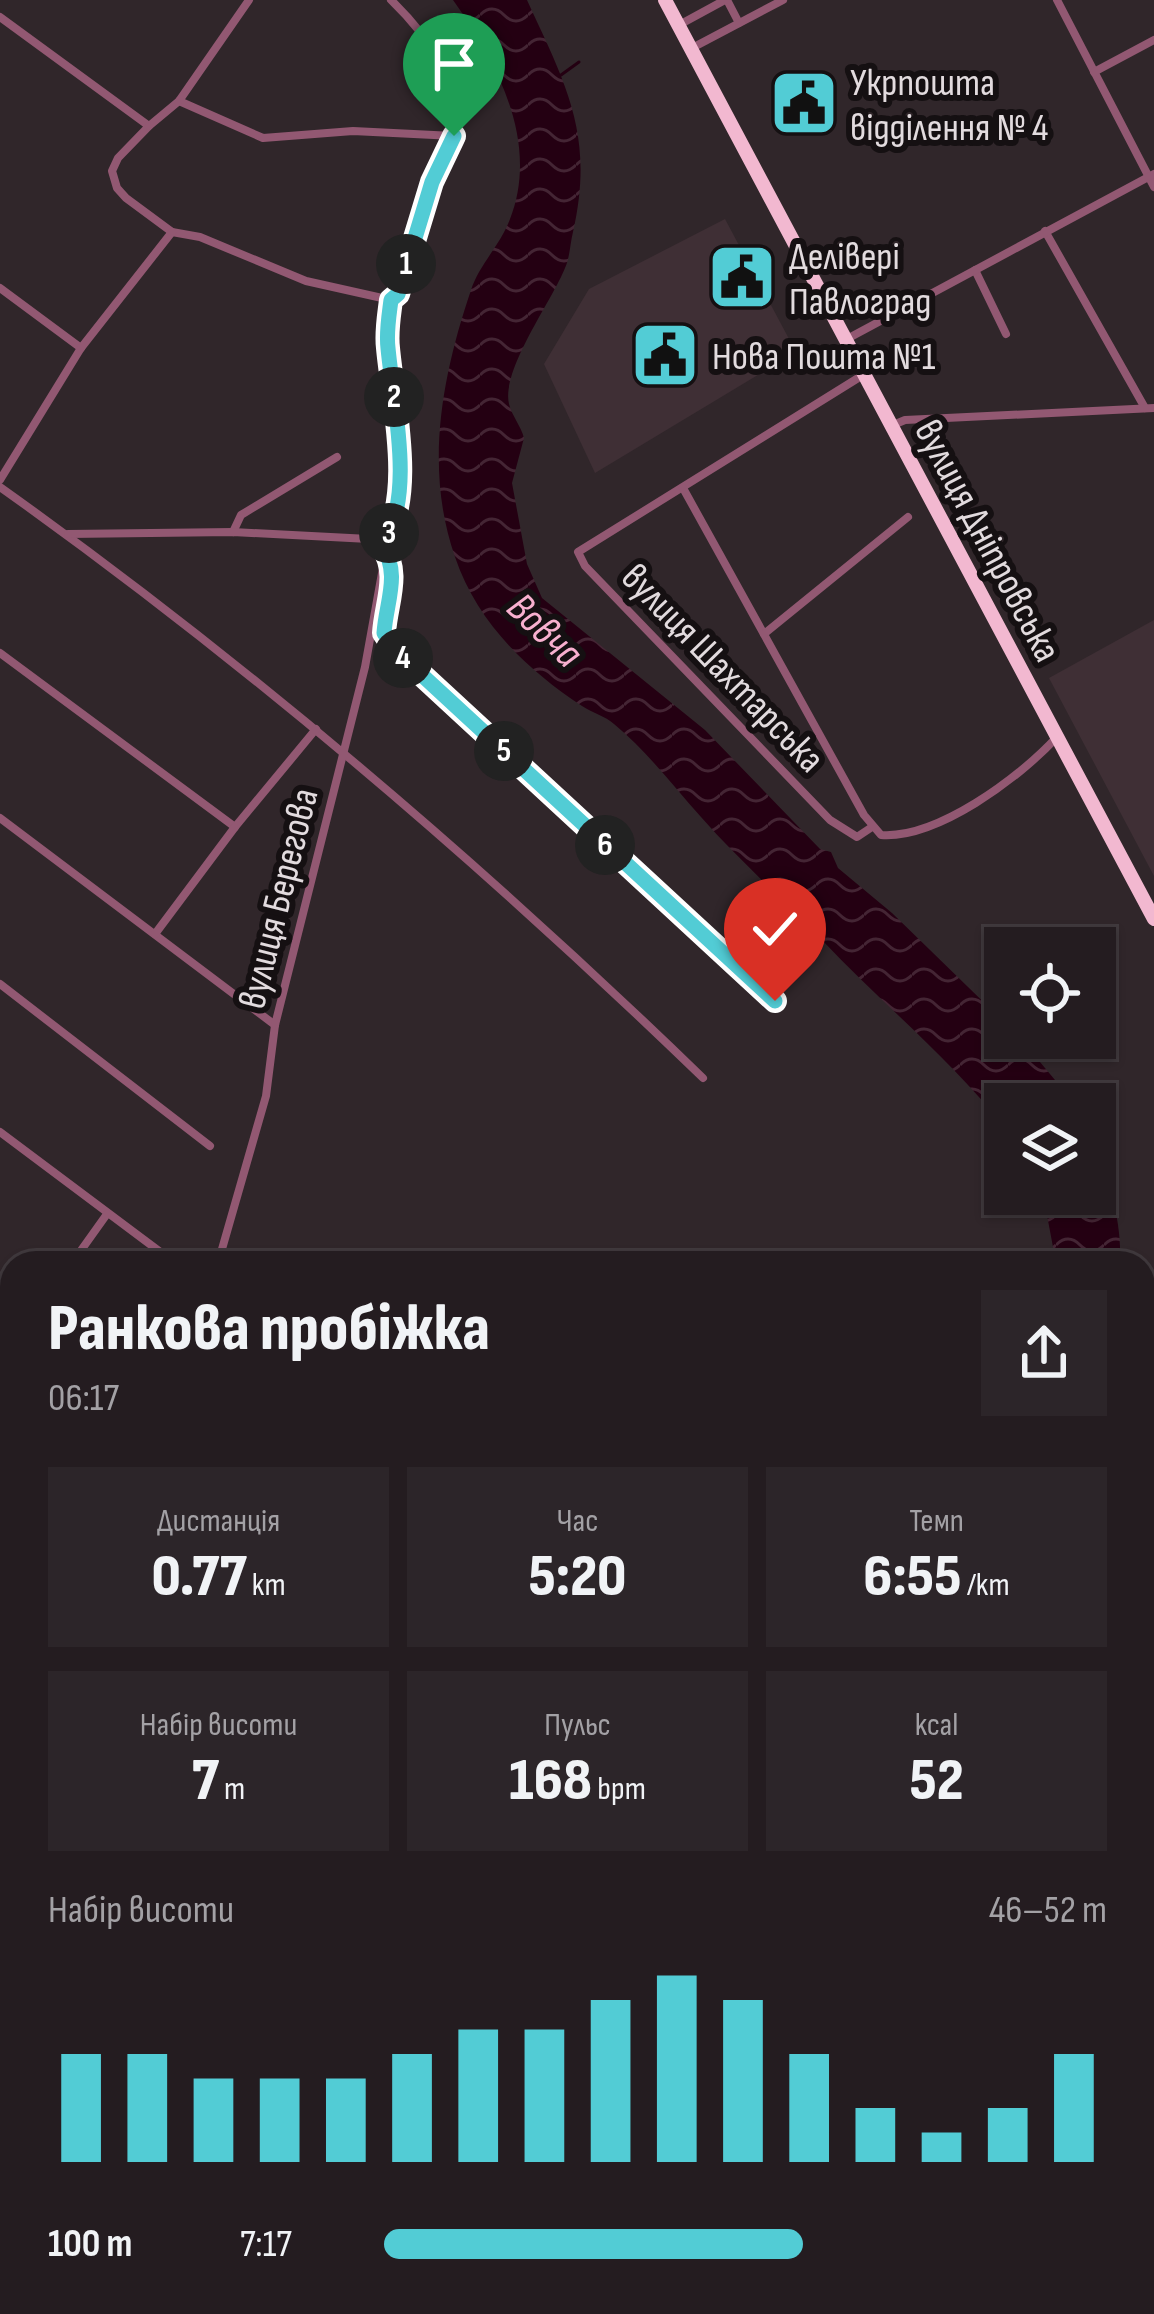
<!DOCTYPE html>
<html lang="uk">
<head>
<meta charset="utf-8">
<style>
	body { margin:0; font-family:"Sofia Sans Condensed",sans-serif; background:#2c2529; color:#f1f3f6; height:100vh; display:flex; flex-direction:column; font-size:45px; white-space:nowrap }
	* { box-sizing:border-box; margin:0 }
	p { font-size:39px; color:#a3a1a5 }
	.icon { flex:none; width:66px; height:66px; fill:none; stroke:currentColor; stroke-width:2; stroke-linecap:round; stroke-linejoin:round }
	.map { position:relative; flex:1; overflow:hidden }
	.panel { position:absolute; left:0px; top:1251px; width:1155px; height:1065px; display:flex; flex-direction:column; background:#241c20; border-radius:36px 36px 0 0; box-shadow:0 3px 9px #0004,0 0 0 3px #413a3e }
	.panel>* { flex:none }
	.controls { position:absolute; left:984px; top:927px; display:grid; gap:24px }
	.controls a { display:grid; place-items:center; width:132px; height:132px; border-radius:0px; background:#241c20; box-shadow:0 3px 9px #0004,0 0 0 3px #413a3e; font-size:60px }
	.pin { position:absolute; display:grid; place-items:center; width:102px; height:102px; color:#fff; margin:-123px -51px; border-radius:50% 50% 50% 0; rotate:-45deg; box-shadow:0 0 12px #0007 }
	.pin .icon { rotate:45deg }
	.km { position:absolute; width:60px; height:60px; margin:-30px; border-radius:50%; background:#222; color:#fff; font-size:33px; line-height:60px; text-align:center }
	.round { display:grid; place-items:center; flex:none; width:126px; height:126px; border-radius:0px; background:#2c2529 }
	.head { display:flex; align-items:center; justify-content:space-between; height:204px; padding:0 48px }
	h1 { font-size:66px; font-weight:800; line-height:90px }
	.figures { display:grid; grid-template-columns:repeat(3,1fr); gap:18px; height:204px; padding:12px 48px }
	.figures div { display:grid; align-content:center; border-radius:0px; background:#2c2529; text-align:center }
	.figures b { font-size:60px; font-weight:800 }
	.figures small { font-size:33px; font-weight:400 }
	.figures p { font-size:33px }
	.chart { height:336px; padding:24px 48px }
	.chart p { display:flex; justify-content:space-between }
	.chart svg { width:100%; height:216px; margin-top:12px; stroke:#52ccd5; stroke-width:6 }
	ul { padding:0 48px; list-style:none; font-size:39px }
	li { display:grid; grid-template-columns:192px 144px 1fr; align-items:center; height:90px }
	li i { height:30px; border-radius:15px; background:#52ccd5 }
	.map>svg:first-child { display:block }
	.built { fill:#3f2f35 }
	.forest { fill:url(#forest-firs) }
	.water { fill:url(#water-waves) }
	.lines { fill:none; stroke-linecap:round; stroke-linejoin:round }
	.stream { stroke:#240012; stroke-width:3 }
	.street { stroke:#925872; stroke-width:8 }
	.highway { stroke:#f2b8d0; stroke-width:14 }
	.rail { stroke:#b0a8ac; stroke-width:3; stroke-dasharray:18 9; stroke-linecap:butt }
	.route-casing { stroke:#fff; stroke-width:24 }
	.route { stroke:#52ccd5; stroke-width:15 }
	.labels { text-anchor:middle; stroke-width:12; stroke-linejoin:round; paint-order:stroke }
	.poi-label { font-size:39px; fill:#e2dbde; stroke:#151012; text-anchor:start }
	.street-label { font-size:39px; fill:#e2dbde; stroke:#151012 }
	.water-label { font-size:42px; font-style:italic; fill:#f8b0cf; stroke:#151012 }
</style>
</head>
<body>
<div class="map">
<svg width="1154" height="2314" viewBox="0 0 1154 2314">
	<defs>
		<pattern id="forest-firs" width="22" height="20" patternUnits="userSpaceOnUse" patternTransform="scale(3)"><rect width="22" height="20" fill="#6a1944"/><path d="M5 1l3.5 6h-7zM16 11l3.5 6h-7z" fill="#7f3a5f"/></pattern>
		<pattern id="water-waves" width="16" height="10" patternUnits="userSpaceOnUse" patternTransform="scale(3)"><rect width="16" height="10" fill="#240012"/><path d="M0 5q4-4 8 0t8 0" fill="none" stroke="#442534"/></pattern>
	</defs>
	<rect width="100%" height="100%" fill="#30262a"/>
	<g class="built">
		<path d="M 725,219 L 796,352 L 595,473 L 544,364 L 589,289 Z"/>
		<path d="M 1154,620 L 1154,876 L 1049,678 Z"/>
	</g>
	<g class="forest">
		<path d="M 12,1922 L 12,2006 L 0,1998 L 0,1927 Z"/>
		<path d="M 322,2304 L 458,2304 L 469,2314 L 340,2314 Z"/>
	</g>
	<g class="water">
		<path d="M 453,0 L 527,0 C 566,85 595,135 573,232 C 570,244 570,257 565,268 C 552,301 501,370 509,404 C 512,416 521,426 524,438 L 512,483 L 527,564 L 542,598 L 705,730 L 820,849 L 831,852 L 838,868 L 892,913 L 1005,1023 L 1005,1038 L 1020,1038 L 1075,1104 L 1005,1104 L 1005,1128 C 950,1058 881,1003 821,939 C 815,933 805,930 799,924 C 792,918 789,909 783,902 C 756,873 727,847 701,817 C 672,785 647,751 614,724 C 605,716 593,713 582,706 C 526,669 477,622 455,557 C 424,468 442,376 471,290 C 479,265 501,244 510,219 C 540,142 497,62 453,0 Z"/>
		<path d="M 1095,1146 C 1110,1185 1122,1221 1120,1263 L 1056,1263 L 1043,1194 L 1095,1194 Z"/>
		<path d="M 73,2304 L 170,2304 L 161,2314 L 61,2314 Z"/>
	</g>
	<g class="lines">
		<g class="stream">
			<path d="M 561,75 L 579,62"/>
			<path d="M 0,1905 L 12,1901"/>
		</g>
		<g class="street">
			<path d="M 727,0 L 739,23"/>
			<path d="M 1057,0 L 1154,187"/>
			<path d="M 0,17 L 149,126 L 118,158 L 112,171 L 117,188 L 126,198 L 172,232 L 200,237 L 306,281 L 391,300"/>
			<path d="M 679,25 L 725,0"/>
			<path d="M 692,48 L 783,0"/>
			<path d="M 1094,72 L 1154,40"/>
			<path d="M 179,101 L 263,138 L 353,131 L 454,136"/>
			<path d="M 149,126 L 179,101 L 249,0"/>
			<path d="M 1045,231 L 1145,408"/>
			<path d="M 975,270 L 1006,334"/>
			<path d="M 0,288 L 81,348"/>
			<path d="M 845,340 L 1154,174"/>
			<path d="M 863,375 L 578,552 L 585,566 L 830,820 L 857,837 L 872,827"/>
			<path d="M 893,425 L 905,420 L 1154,408"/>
			<path d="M 0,480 L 81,348 L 172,232"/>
			<path d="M 0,487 C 250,665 483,865 703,1078"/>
			<path d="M 683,488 L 864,815 L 881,835 C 937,839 1019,778 1056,738"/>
			<path d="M 233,532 L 241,515 L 337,457"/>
			<path d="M 68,534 L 233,532 L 369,539 L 382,546"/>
			<path d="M 386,552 L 393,578 L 384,633 L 397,652 L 775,1001"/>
			<path d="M 764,634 L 908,517"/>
			<path d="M 0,653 L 235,827"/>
			<path d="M 0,818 L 275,1025"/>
			<path d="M 155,934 L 235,827 L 316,729"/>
			<path d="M 0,984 L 210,1146"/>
			<path d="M 0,1132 L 175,1263"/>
			<path d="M 72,1263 L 107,1214"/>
			<path d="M 218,1263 L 266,1096 L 275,1025 L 365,667 L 386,551 L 382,546 C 418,491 393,408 388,348 C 386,332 389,316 391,300 L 397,294 C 408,258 417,223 430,188 C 436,170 448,155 454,137 C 469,89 424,32 391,0"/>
			<path d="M 0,1343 L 12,1331"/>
			<path d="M 1145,1498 L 1154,1495"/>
			<path d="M 12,1516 L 4,1530 L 12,1545"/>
			<path d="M 1143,1639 L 1154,1635"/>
		</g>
		<path class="highway" d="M 665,0 L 1154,919"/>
		<g class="rail">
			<path d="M 0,2053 L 12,2064"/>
			<path d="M 266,2304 L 277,2314"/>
		</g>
	</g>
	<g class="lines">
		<g class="route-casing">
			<path id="route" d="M 454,136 L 432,182 L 398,294 L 391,300 C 389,316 386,332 388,348 C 393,404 416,496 382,546 C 401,574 386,602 384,633 L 397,652 L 775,1001"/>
		</g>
		<use href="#route" class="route"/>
	</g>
	<defs>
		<g id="civic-square" transform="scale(3.45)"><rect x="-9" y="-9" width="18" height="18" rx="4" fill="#52ccd5" stroke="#151012"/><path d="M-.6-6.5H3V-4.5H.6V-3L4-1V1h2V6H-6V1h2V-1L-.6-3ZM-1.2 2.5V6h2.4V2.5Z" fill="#111"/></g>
	</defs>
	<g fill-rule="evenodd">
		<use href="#civic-square" x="804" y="103"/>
		<use href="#civic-square" x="742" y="277"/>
		<use href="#civic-square" x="665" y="355"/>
	</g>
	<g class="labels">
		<g class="poi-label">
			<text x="850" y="95">Укрпошта<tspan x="850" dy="45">відділення № 4</tspan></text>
			<text x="789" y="269">Делівері<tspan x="789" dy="45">Павлоград</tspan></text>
			<text x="712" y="369">Нова Пошта №1</text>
		</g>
		<g class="street-label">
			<text transform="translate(989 540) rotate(62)" y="14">вулиця Дніпровська</text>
			<text transform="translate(724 667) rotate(46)" y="14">вулиця Шахтарська</text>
			<text transform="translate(277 898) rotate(-76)" y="14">вулиця Берегова</text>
		</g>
		<g class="water-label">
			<text transform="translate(546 629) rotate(44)" y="15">Вовча</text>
		</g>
	</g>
</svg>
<div class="controls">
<a><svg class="icon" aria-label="locate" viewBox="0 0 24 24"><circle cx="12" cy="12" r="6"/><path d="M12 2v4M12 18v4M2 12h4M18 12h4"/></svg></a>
<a><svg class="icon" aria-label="layers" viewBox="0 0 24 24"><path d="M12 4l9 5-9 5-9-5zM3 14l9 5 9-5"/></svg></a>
</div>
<div class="pin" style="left:454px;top:136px;background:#1e9e55"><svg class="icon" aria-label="arrive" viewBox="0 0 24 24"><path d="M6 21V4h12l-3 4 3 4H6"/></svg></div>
<div class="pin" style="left:775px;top:1001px;background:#d93025"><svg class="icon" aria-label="check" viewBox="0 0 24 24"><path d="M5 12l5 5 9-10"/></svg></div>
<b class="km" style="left:406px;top:264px">1</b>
<b class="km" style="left:394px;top:397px">2</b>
<b class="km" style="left:389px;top:533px">3</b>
<b class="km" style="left:403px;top:658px">4</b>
<b class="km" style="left:504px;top:751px">5</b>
<b class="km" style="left:605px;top:845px">6</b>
<section class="panel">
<div class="head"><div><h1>Ранкова пробіжка</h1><p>06:17</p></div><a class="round"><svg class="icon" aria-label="share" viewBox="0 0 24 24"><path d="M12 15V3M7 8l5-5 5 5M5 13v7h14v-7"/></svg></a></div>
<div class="figures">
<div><p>Дистанція</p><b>0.77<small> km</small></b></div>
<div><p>Час</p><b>5:20</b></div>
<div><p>Темп</p><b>6:55<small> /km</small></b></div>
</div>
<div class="figures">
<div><p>Набір висоти</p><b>7<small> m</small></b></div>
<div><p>Пульс</p><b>168<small> bpm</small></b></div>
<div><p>kcal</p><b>52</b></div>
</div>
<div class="chart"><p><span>Набір висоти</span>46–52 m</p>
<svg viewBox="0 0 160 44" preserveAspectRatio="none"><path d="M5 44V22M15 44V22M25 44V27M35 44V27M45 44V27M55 44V22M65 44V17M75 44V17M85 44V11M95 44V6M105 44V11M115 44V22M125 44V33M135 44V38M145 44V33M155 44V22"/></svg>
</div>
<ul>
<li><b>100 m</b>7:17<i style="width:58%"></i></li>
</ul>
</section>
</div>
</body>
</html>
